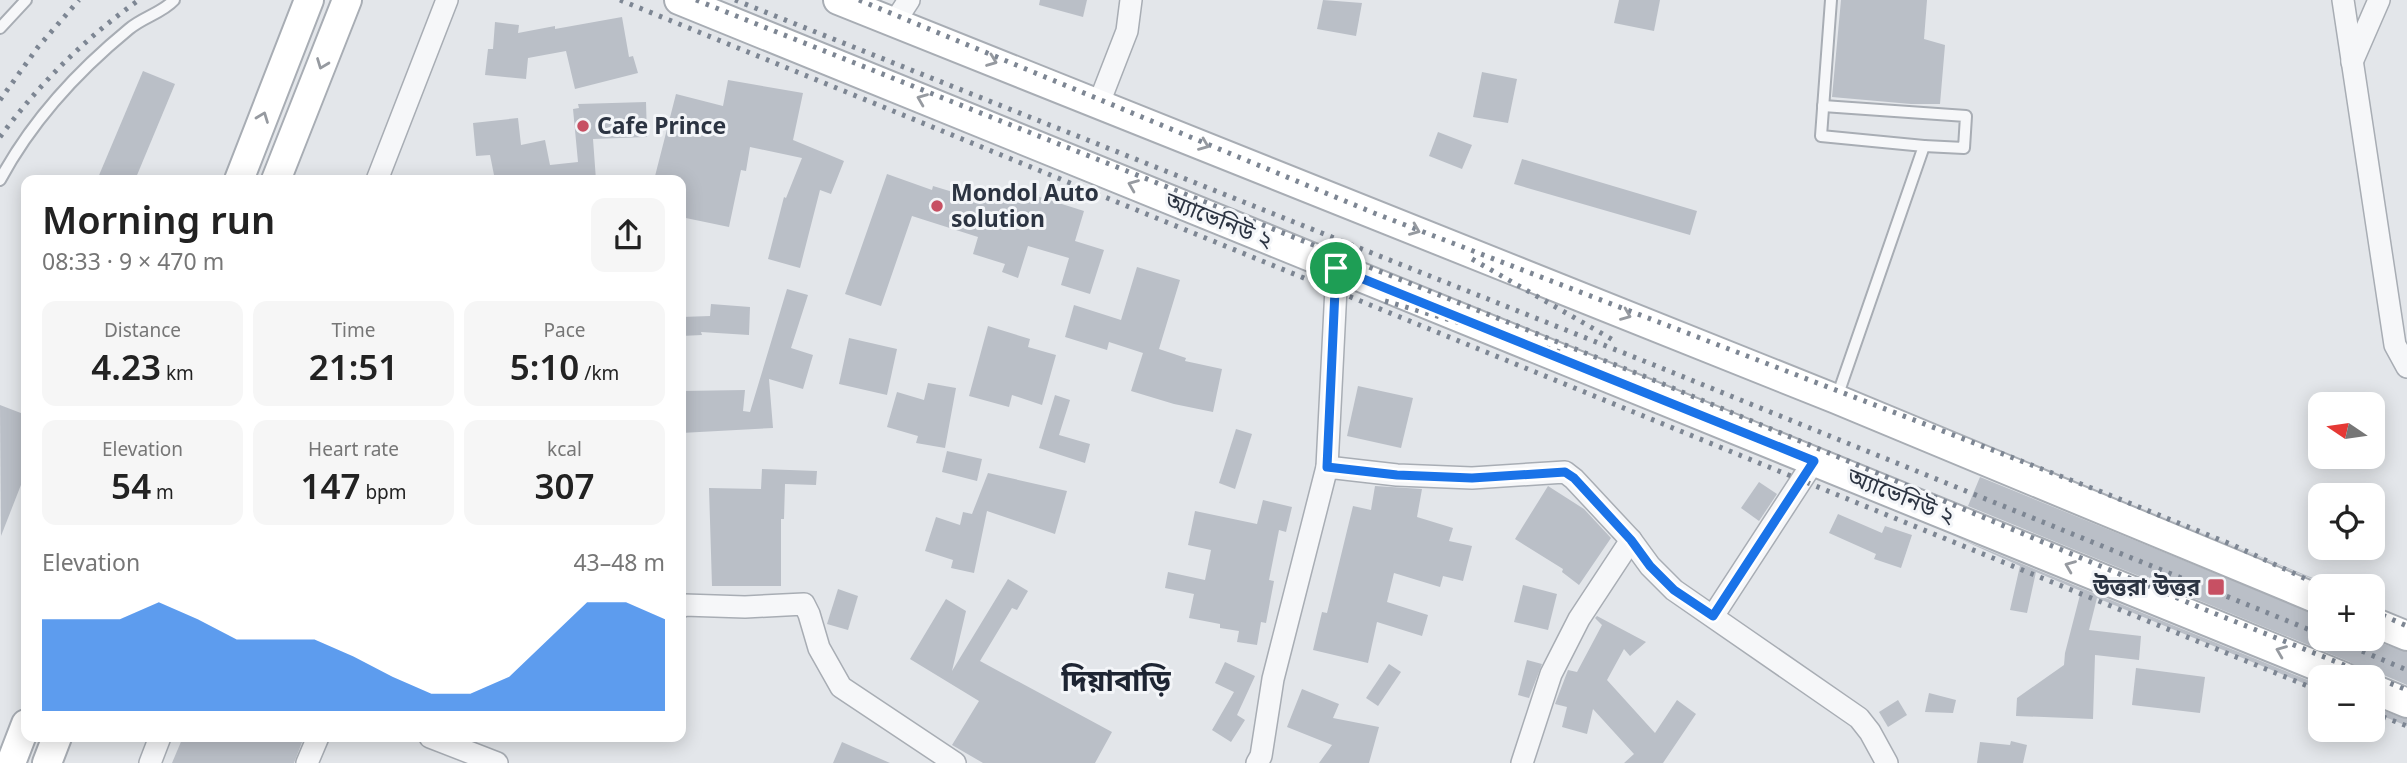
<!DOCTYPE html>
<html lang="en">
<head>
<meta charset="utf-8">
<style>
	body { margin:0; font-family:"Noto Sans","Noto Sans Bengali",sans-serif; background:#f6f6f6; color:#222; height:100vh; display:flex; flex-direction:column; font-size:26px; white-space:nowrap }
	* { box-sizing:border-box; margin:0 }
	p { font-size:23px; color:#767676 }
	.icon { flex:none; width:38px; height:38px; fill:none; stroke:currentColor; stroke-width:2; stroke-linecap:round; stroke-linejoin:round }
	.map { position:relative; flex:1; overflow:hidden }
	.panel { position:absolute; left:21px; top:175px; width:665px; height:567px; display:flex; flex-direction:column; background:#fff; border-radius:14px; box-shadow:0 4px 18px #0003 }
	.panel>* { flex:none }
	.needle { width:46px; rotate:283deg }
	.tools { position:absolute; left:2308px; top:392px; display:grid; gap:14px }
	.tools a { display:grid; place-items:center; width:77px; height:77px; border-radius:14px; background:#fff; box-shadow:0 4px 18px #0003; font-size:35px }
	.pin { position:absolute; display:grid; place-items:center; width:60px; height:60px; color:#fff; margin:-30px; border:4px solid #fff; border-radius:50%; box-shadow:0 2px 7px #0007 }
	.round { display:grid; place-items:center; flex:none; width:74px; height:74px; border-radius:14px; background:#f6f6f6 }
	.head { display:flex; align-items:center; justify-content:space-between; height:119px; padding:0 21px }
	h1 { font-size:38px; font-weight:600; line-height:52px }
	.figures { display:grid; grid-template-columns:repeat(3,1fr); gap:10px; height:119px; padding:7px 21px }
	.figures div { display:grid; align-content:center; border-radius:14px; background:#f6f6f6; text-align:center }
	.figures b { font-size:35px; font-weight:600 }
	.figures small { font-size:19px; font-weight:400 }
	.figures p { font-size:19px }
	.chart { height:196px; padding:14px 21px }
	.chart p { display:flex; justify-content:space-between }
	.chart svg { width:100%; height:126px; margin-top:7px; fill:#1a73e8; opacity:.7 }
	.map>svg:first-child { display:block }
	.building { fill:#babfc7 }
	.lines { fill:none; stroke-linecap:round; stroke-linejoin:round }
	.lane-casing { stroke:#a8adb4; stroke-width:14 }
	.street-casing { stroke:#a8adb4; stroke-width:24 }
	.secondary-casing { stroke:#a8adb4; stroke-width:32 }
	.lane { stroke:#f6f7f9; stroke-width:10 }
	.street { stroke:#f6f7f9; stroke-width:21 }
	.secondary { stroke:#fff; stroke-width:28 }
	.rail { stroke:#7d8693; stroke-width:5; stroke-dasharray:3.5 7; stroke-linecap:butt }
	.oneway { stroke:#969aa0 }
	.route-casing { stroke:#fff; stroke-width:14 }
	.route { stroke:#1a73e8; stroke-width:9 }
	.poi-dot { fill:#c75063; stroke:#f3f5f8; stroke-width:2.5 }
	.labels { text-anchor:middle; stroke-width:6; stroke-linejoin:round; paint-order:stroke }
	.poi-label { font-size:23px; font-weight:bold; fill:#2c3442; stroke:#f3f5f8; text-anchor:start }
	.street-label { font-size:23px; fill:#2c3442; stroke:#f3f5f8 }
	.district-label { font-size:30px; font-weight:bold; fill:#1e2533; stroke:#f3f5f8 }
</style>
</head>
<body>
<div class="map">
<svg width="2407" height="763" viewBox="0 0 2407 763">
	<rect width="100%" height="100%" fill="#e3e6ea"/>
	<g class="building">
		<path d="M 1040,0 L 1087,0 L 1083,17 L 1039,5 Z"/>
		<path d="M 1323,0 L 1362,3 L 1356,36 L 1317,29 Z"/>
		<path d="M 1619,0 L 1660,0 L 1654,31 L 1614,23 Z"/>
		<path d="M 1841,0 L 1927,0 L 1924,39 L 1945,45 L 1940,104 L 1911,104 L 1832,97 Z"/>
		<path d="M 622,17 L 629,57 L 633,56 L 638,73 L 575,89 L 566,51 L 528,58 L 526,79 L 485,75 L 488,49 L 493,49 L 495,22 L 519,25 L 518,33 L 555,26 L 555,29 Z"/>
		<path d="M 143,71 L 175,84 L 135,180 L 97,180 Z"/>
		<path d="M 1482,72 L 1517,79 L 1508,123 L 1473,117 Z"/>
		<path d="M 728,80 L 803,93 L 793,140 L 844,161 L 831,194 L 820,190 L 800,268 L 768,259 L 784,197 L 786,198 L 802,158 L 750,147 L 746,171 L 741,170 L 729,227 L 681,217 L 681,180 L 654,180 L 676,94 L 723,106 Z"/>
		<path d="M 646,102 L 647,137 L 593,139 L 596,180 L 495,180 L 490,155 L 476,156 L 473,123 L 518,118 L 521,145 L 545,140 L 550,165 L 578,162 L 573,109 L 579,108 L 578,104 Z"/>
		<path d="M 1438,132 L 1472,145 L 1462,169 L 1429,156 Z"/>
		<path d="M 1522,159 L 1697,211 L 1690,235 L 1514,184 Z"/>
		<path d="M 887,174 L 932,190 L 933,186 L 989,203 L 993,190 L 1025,199 L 1027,193 L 1084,211 L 1075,241 L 1104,250 L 1090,294 L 1061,285 L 1069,258 L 1028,246 L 1018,278 L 1002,272 L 1005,264 L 973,254 L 978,237 L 912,216 L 881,306 L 845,294 Z"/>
		<path d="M 1137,267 L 1180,280 L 1159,349 L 1186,358 L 1185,361 L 1222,369 L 1213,412 L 1174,404 L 1131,391 L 1143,353 L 1109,342 L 1107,350 L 1065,337 L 1074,305 L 1121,320 Z"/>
		<path d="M 787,289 L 808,295 L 791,348 L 813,355 L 803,389 L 769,379 L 773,428 L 681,433 L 681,391 L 745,390 L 743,411 L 750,412 Z"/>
		<path d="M 711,304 L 750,307 L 749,335 L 701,332 L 702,335 L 681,336 L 681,317 L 710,316 Z"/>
		<path d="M 988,326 L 1030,339 L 1028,347 L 1056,355 L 1042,405 L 1012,395 L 1009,407 L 969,396 Z"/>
		<path d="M 849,338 L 897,349 L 887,395 L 839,384 Z"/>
		<path d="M 928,383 L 956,388 L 945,448 L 916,443 L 918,436 L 887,427 L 897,392 L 924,400 Z"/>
		<path d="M 1358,386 L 1413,398 L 1401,448 L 1347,436 Z"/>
		<path d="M 1055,395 L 1070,400 L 1059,435 L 1090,444 L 1085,463 L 1039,448 Z"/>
		<path d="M 0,405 L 26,415 L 26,472 L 1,536 Z"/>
		<path d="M 1236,429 L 1252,434 L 1235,489 L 1219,483 Z"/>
		<path d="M 947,451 L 982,459 L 977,481 L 942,472 Z"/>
		<path d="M 762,469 L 817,471 L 816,485 L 785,484 L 784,519 L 781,519 L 781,586 L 712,586 L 709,488 L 761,489 Z"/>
		<path d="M 988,473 L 1067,491 L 1055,534 L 987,511 L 974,573 L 951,568 L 953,560 L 925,551 L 936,517 L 960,525 L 963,512 L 972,514 Z"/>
		<path d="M 1980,477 L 2320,616 L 2320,639 L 2370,639 L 2407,652 L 2407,685 L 2379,673 L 2370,673 L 2360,677 L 2357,667 L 2350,662 L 1968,506 Z"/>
		<path d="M 1759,482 L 1777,494 L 1759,521 L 1741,508 Z"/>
		<path d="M 1375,486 L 1422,489 L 1417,517 L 1453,528 L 1449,541 L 1472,546 L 1463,581 L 1443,576 L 1440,587 L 1394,573 L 1387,602 L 1428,615 L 1422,636 L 1377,622 L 1368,663 L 1313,650 L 1322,612 L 1327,613 L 1353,506 L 1371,510 Z"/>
		<path d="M 1548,486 L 1584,509 L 1611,538 L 1579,585 L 1562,572 L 1563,569 L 1515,539 Z"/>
		<path d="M 1263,500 L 1292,507 L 1286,532 L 1279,530 L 1269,580 L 1274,581 L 1266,623 L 1261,622 L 1257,645 L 1237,642 L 1239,631 L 1220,628 L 1220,624 L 1189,618 L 1194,594 L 1165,588 L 1168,572 L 1205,580 L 1211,550 L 1188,545 L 1195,511 L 1257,524 Z"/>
		<path d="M 2129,503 L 2320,581 L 2320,582 Z"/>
		<path d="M 1838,514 L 1882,533 L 1885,526 L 1912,535 L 1901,568 L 1874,559 L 1876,554 L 1829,533 Z"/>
		<path d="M 1956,537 L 2320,685 L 2320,690 L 2097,598 L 2089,630 L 2141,636 L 2139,660 L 2095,655 L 2093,719 L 2016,716 L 2017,698 L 2064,665 L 2065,653 L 2081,591 L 2036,572 L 2027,613 L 2010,610 L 2020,566 Z"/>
		<path d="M 1008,579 L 1028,591 L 1017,610 L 1012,608 L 980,661 L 1112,732 L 1095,763 L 983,763 L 952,745 L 979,701 L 910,659 L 946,599 L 966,611 L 952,671 Z"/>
		<path d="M 1523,585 L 1557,594 L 1548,630 L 1514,622 Z"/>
		<path d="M 838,589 L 858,596 L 848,630 L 827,624 Z"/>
		<path d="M 1597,616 L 1646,642 L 1630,656 L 1624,649 L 1607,680 L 1655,733 L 1677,700 L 1696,714 L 1663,763 L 1624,763 L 1634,754 L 1593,709 L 1587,734 L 1562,727 L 1567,707 L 1555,704 L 1568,670 L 1577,672 L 1602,625 L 1595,618 Z"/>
		<path d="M 1527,660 L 1542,664 L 1529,698 L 1518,695 Z"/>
		<path d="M 1225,662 L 1255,676 L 1237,715 L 1245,720 L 1231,742 L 1212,730 L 1234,692 L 1215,683 Z"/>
		<path d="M 1389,664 L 1401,672 L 1378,706 L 1366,698 Z"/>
		<path d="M 2136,668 L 2205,677 L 2200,713 L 2132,705 Z"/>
		<path d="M 1302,689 L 1339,704 L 1333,718 L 1379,727 L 1369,763 L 1319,763 L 1332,745 L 1287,727 Z"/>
		<path d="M 1929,693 L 1956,700 L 1953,713 L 1925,712 Z"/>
		<path d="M 1898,700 L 1907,715 L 1888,727 L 1879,712 Z"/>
		<path d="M 2373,707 L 2407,719 L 2407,726 L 2373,712 Z"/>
		<path d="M 183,737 L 304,737 L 294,763 L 172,763 Z"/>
		<path d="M 2011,741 L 2027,745 L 2023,763 L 1977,763 L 1980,742 L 2010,745 Z"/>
		<path d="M 842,742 L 890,763 L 833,763 Z"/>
	</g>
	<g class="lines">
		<g class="lane-casing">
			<g id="lane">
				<path d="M 1831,0 L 1821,136 L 1924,146 L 1837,397"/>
				<path d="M 0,28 L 26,0"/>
				<path d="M 1823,106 L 1966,116 L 1964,148 L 1924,146"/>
				<path d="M 0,180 C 31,122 79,70 129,29 C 143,17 162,13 174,0"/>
			</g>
		</g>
		<g class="street-casing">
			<g id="street">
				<path d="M 2343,0 L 2395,345 L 2407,367"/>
				<path d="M 894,23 L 909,0"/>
				<path d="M 2352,62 L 2379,0"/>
				<path d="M 1099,103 L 1127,31 L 1131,0"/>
				<path d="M 377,180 L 447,0"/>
				<path d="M 1327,467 L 1337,268"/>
				<path d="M 681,607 L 684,605 L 745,607 L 804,604 L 809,614 L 819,648 L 841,687 L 955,763"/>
				<path d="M 1713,616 L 1814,461"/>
				<path d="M 430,737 L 497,763"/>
				<path d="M 150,763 L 160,737"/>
				<path d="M 307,763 L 318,737"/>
				<path d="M 1257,763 L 1261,756 L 1273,679 L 1327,467 L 1397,475 L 1472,478 L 1565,472 L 1574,479 L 1631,540 L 1650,566 L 1674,590 L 1859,718 L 1870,732 L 1887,763"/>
				<path d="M 1522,763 L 1551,674 L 1579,619 L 1631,540"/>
			</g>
		</g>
		<g class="secondary-casing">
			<g id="secondary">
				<path d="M 679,0 L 2344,677"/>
				<path d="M 838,0 L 1836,399 L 2320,600"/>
				<path d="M 239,180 L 309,0"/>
				<path d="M 276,180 L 347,0"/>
				<path d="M 2373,622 L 2407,636"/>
				<path d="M 2373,689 L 2407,703"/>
				<path d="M 11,763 L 26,724"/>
				<path d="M 47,763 L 57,737"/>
			</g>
		</g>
		<use href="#lane" class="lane"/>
		<use href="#street" class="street"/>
		<use href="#secondary" class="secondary"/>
		<g class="rail">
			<path d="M 620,0 L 2320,691"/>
			<path d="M 696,0 L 1651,379 L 2206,610 L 2407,690"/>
			<path d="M 735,0 L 1654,365 L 2320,634"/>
			<path d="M 859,0 L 1374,213 L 2102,492 L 2233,545 L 2321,586"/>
			<path d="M 0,100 L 38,47 L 79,0"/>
			<path d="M 0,137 C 39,84 85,38 139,0"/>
			<path d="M 1472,259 L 1615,341"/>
			<path d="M 1385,301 L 1560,352"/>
			<path d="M 2373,611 L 2407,626"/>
			<path d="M 2333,639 L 2407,670"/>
			<path d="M 2373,713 L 2407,726"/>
		</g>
	</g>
	<defs><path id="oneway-chevron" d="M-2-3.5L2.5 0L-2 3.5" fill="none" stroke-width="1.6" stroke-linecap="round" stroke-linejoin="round" transform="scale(1.75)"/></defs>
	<g class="oneway">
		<use href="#oneway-chevron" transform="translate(992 61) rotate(21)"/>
		<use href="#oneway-chevron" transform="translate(322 64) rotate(111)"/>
		<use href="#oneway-chevron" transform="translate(922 99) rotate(-158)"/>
		<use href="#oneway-chevron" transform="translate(263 117) rotate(-69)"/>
		<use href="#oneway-chevron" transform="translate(1204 145) rotate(22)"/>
		<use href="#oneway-chevron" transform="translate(1133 185) rotate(-158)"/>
		<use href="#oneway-chevron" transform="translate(1415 230) rotate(22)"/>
		<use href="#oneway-chevron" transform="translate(1626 315) rotate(22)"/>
		<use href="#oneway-chevron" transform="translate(2070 566) rotate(-158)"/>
		<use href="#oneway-chevron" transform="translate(2281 651) rotate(-158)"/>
	</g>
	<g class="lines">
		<g class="route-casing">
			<path id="route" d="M 1336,268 L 1814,461 L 1713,616 L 1674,590 L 1650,566 L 1631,540 L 1574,478 L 1565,472 L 1472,478 L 1397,475 L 1327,467 Z"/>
		</g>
		<use href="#route" class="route"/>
	</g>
	<g class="poi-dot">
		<circle cx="583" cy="126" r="7"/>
		<circle cx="937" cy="206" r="7"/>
		<rect x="2207" y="578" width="18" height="18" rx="3.5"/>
	</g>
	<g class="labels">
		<g class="poi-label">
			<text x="597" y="134">Cafe Prince</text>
			<text x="951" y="201">Mondol Auto<tspan x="951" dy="26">solution</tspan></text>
			<text x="2200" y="595" text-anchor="end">উত্তরা উত্তর</text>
		</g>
		<g class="street-label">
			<text transform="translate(1219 220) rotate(22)" y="8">অ্যাভেনিউ ২</text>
			<text transform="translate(1901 496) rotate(22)" y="8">অ্যাভেনিউ ২</text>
		</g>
		<g class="district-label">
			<text x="1116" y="691">দিয়াবাড়ি</text>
		</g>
	</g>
</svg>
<div class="tools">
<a><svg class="needle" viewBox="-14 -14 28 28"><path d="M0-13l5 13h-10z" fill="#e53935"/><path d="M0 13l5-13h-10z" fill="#767676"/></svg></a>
<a><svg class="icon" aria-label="locate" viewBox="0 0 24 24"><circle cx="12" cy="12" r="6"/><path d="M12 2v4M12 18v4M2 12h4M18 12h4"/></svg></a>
<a>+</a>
<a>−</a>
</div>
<div class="pin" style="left:1336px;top:268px;background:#1e9e55"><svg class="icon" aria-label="arrive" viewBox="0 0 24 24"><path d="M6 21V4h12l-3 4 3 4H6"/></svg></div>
<section class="panel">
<div class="head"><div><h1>Morning run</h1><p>08:33 · 9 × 470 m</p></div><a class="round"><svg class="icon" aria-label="share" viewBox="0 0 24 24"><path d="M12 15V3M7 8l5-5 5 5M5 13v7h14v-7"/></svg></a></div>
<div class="figures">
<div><p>Distance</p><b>4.23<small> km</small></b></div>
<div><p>Time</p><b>21:51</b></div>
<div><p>Pace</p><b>5:10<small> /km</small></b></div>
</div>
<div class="figures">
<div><p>Elevation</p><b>54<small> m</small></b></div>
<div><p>Heart rate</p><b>147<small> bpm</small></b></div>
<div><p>kcal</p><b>307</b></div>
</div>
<div class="chart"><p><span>Elevation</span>43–48 m</p>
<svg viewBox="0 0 160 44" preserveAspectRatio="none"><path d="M0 44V12L10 12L20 12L30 6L40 12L50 19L60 19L70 19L80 25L90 32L100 38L110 38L120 32L130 19L140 6L150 6L160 12V44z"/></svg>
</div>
</section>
</div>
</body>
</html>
